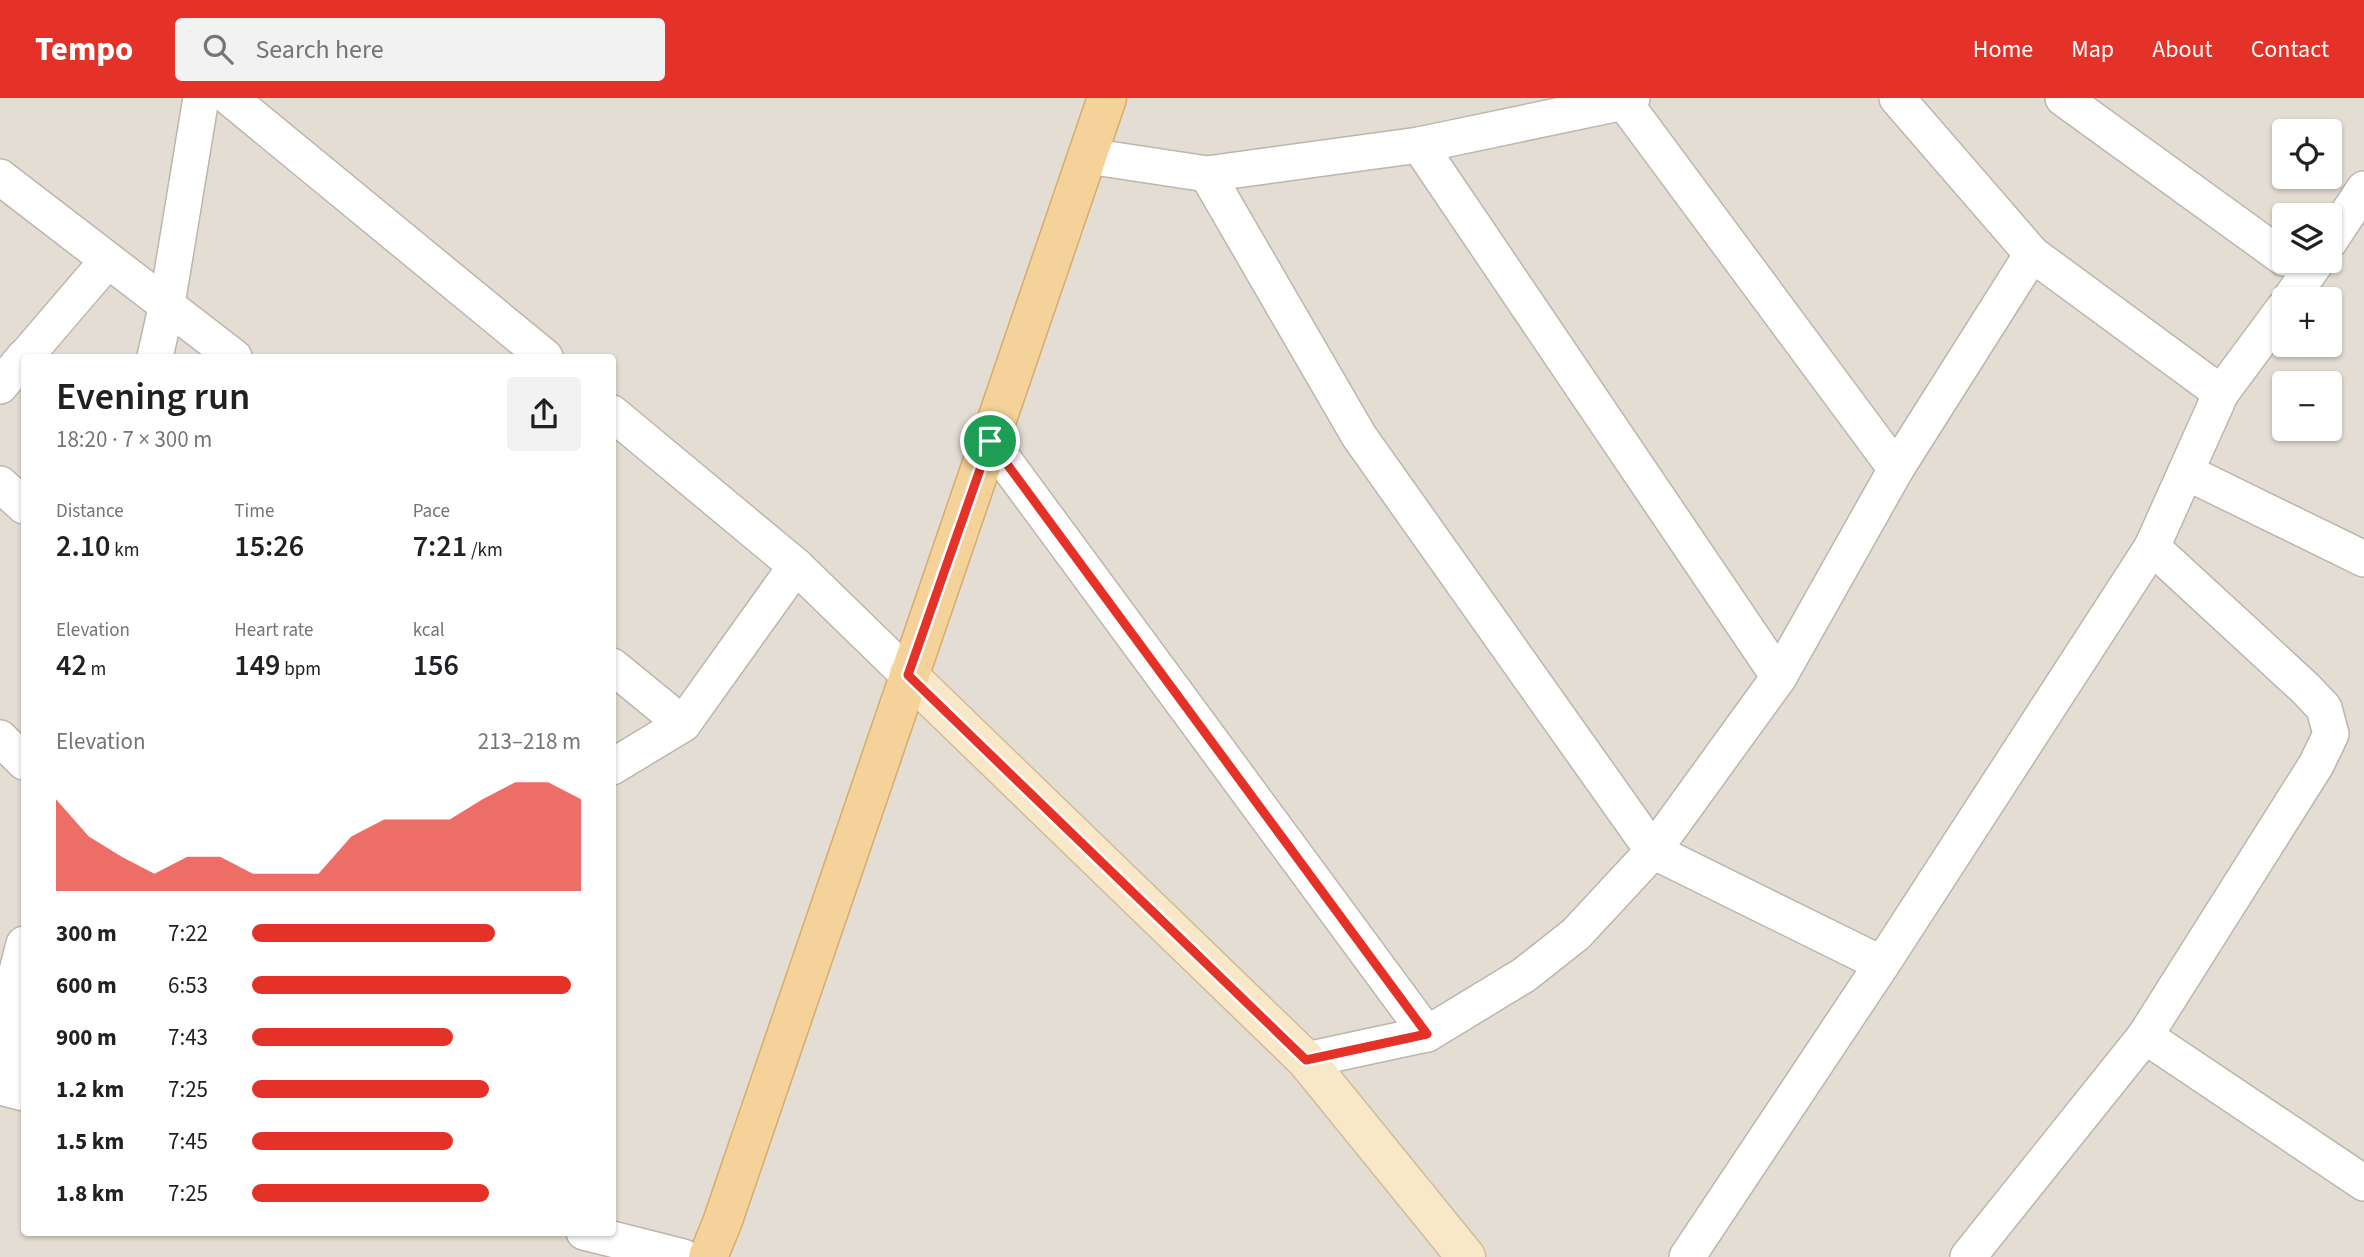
<!DOCTYPE html>
<html lang="en">
<head>
<meta charset="utf-8">
<style>
	body { margin:0; font-family:"Source Sans 3",sans-serif; background:#f2f2f2; color:#202124; height:100vh; display:flex; flex-direction:column; font-size:26px; white-space:nowrap }
	* { box-sizing:border-box; margin:0 }
	p { font-size:23px; color:#757577 }
	.icon { flex:none; width:38px; height:38px; fill:none; stroke:currentColor; stroke-width:2; stroke-linecap:round; stroke-linejoin:round }
	.map { position:relative; flex:1; overflow:hidden }
	.drawer { position:absolute; left:21px; top:256px; width:595px; height:882px; display:flex; flex-direction:column; background:#fff; border-radius:7px; box-shadow:0 2px 5px #0004 }
	.drawer>* { flex:none }
	.tools { position:absolute; left:2272px; top:21px; display:grid; gap:14px }
	.tools a { display:grid; place-items:center; width:70px; height:70px; border-radius:7px; background:#fff; box-shadow:0 2px 5px #0004; font-size:35px }
	.pin { position:absolute; display:grid; place-items:center; width:60px; height:60px; color:#fff; margin:-30px; border:4px solid #fff; border-radius:50%; box-shadow:0 2px 7px #0007 }
	.round { display:grid; place-items:center; flex:none; width:74px; height:74px; border-radius:7px; background:#f2f2f2 }
	.summary { display:flex; align-items:center; justify-content:space-between; height:119px; padding:0 35px }
	h1 { font-size:38px; font-weight:600; line-height:52px }
	.metrics { display:grid; grid-template-columns:repeat(3,1fr); gap:10px; height:119px; padding:7px 35px }
	.metrics div { display:grid; align-content:center }
	.metrics b { font-size:30px; font-weight:600 }
	.metrics small { font-size:19px; font-weight:400 }
	.metrics p { font-size:19px }
	.chart { height:196px; padding:14px 35px }
	.chart p { display:flex; justify-content:space-between }
	.chart svg { width:100%; height:126px; margin-top:7px; fill:#e43228; opacity:.7 }
	ul { padding:0 35px; list-style:none; font-size:23px }
	li { display:grid; grid-template-columns:112px 84px 1fr; align-items:center; height:52px }
	li i { height:18px; border-radius:9px; background:#e43228 }
	header { display:flex; align-items:center; gap:42px; box-sizing:border-box; height:98px; padding:0 35px; background:#e43228; color:#fff }
	header strong { font-size:33px }
	nav { display:flex; gap:38px; margin-inline-start:auto; font-size:24px }
	.search { width:490px; height:63px; background:#f2f2f2; display:flex; align-items:center; gap:18px; box-sizing:border-box; padding:0 24px; border-radius:7px; color:#757577; font-size:26px }
	.map>svg:first-child { display:block }
	.residential { fill:#e4ddd3; fill-rule:evenodd }
	.lines { fill:none; stroke-linecap:round; stroke-linejoin:round }
	.street-casing { stroke:#beb5ab; stroke-width:38 }
	.secondary-casing { stroke:#cfbc9b; stroke-width:41 }
	.primary-casing { stroke:#d7ac6c; stroke-width:41 }
	.street { stroke:#fff; stroke-width:35 }
	.secondary { stroke:#f9e8c7; stroke-width:38 }
	.primary { stroke:#f4d29a; stroke-width:38 }
	.route-casing { stroke:#fff; stroke-width:14 }
	.route { stroke:#e43228; stroke-width:9 }
</style>
</head>
<body>
<header>
<strong>Tempo</strong>
<div class="search"><svg class="icon" aria-label="search" viewBox="0 0 24 24"><circle cx="10" cy="10" r="6"/><path d="M15 15l6 6"/></svg>Search here</div>
<nav><a>Home</a><a>Map</a><a>About</a><a>Contact</a></nav>
</header>
<div class="map">
<svg width="2364" height="1159" viewBox="0 0 2364 1159">
	<rect width="100%" height="100%" fill="#f0ece5"/>
	<path class="residential" d="M 0,0 L 2364,0 L 2364,1159 L 0,1159 ZM 2284,33 L 2329,33 L 2329,79 L 2284,79 ZM 2284,117 L 2329,117 L 2329,163 L 2284,163 ZM 2284,201 L 2329,201 L 2329,247 L 2284,247 ZM 24,259 L 612,259 L 612,1134 L 24,1134 ZM 2284,285 L 2329,285 L 2329,331 L 2284,331 Z"/>
	<g class="lines">
		<g class="street-casing">
			<g id="street">
				<path d="M 230,0 L 545,259"/>
				<path d="M 1897,0 L 2032,156 L 2221,295"/>
				<path d="M 2063,0 L 2284,160"/>
				<path d="M 1624,4 L 1896,371"/>
				<path d="M 1419,47 L 1779,579"/>
				<path d="M 1088,58 L 1207,76 L 1419,47 L 1624,4 L 1632,0"/>
				<path d="M 1207,76 L 1359,338 L 1653,753 L 1882,866"/>
				<path d="M 0,79 L 234,259"/>
				<path d="M 2329,144 L 2364,91"/>
				<path d="M 2290,201 L 2317,163"/>
				<path d="M 25,259 L 108,162"/>
				<path d="M 155,259 L 167,206 L 201,0"/>
				<path d="M 0,288 L 24,259"/>
				<path d="M 612,315 L 796,468 L 908,577"/>
				<path d="M 990,343 L 1427,936"/>
				<path d="M 2186,374 L 2364,461"/>
				<path d="M 0,386 L 24,408"/>
				<path d="M 612,568 L 683,626"/>
				<path d="M 0,640 L 24,664"/>
				<path d="M 612,669 L 683,626 L 796,468"/>
				<path d="M 24,846 L 9,904 L 4,990 L 24,995"/>
				<path d="M 2145,938 L 2364,1085"/>
				<path d="M 1306,962 L 1427,936 L 1524,877 L 1576,836 L 1653,753 L 1779,579 L 1896,371 L 2032,156"/>
				<path d="M 584,1134 L 683,1159"/>
				<path d="M 1687,1159 L 1882,866 L 2152,449 L 2221,295 L 2284,210"/>
				<path d="M 1968,1159 L 2145,938 L 2316,667 L 2331,636 L 2324,610 L 2305,590 L 2152,449"/>
			</g>
		</g>
		<g class="secondary-casing">
			<path id="secondary" d="M 908,577 L 1306,962 L 1466,1159"/>
		</g>
		<g class="primary-casing">
			<path id="primary" d="M 708,1159 L 722,1125 L 1107,0"/>
		</g>
		<use href="#street" class="street"/>
		<use href="#secondary" class="secondary"/>
		<use href="#primary" class="primary"/>
	</g>
	<g class="lines">
		<g class="route-casing">
			<path id="route" d="M 990,343 L 1427,936 L 1306,962 L 908,577 Z"/>
		</g>
		<use href="#route" class="route"/>
	</g>
</svg>
<div class="tools">
<a><svg class="icon" aria-label="locate" viewBox="0 0 24 24"><circle cx="12" cy="12" r="6"/><path d="M12 2v4M12 18v4M2 12h4M18 12h4"/></svg></a>
<a><svg class="icon" aria-label="layers" viewBox="0 0 24 24"><path d="M12 4l9 5-9 5-9-5zM3 14l9 5 9-5"/></svg></a>
<a>+</a>
<a>−</a>
</div>
<div class="pin" style="left:990px;top:343px;background:#1e9e55"><svg class="icon" aria-label="arrive" viewBox="0 0 24 24"><path d="M6 21V4h12l-3 4 3 4H6"/></svg></div>
<section class="drawer">
<div class="summary"><div><h1>Evening run</h1><p>18:20 · 7 × 300 m</p></div><a class="round"><svg class="icon" aria-label="share" viewBox="0 0 24 24"><path d="M12 15V3M7 8l5-5 5 5M5 13v7h14v-7"/></svg></a></div>
<div class="metrics">
<div><p>Distance</p><b>2.10<small> km</small></b></div>
<div><p>Time</p><b>15:26</b></div>
<div><p>Pace</p><b>7:21<small> /km</small></b></div>
</div>
<div class="metrics">
<div><p>Elevation</p><b>42<small> m</small></b></div>
<div><p>Heart rate</p><b>149<small> bpm</small></b></div>
<div><p>kcal</p><b>156</b></div>
</div>
<div class="chart"><p><span>Elevation</span>213–218 m</p>
<svg viewBox="0 0 160 44" preserveAspectRatio="none"><path d="M0 44V12L10 25L20 32L30 38L40 32L50 32L60 38L70 38L80 38L90 25L100 19L110 19L120 19L130 12L140 6L150 6L160 12V44z"/></svg>
</div>
<ul>
<li><b>300 m</b>7:22<i style="width:74%"></i></li>
<li><b>600 m</b>6:53<i style="width:97%"></i></li>
<li><b>900 m</b>7:43<i style="width:61%"></i></li>
<li><b>1.2 km</b>7:25<i style="width:72%"></i></li>
<li><b>1.5 km</b>7:45<i style="width:61%"></i></li>
<li><b>1.8 km</b>7:25<i style="width:72%"></i></li>
</ul>
</section>
</div>
</body>
</html>
